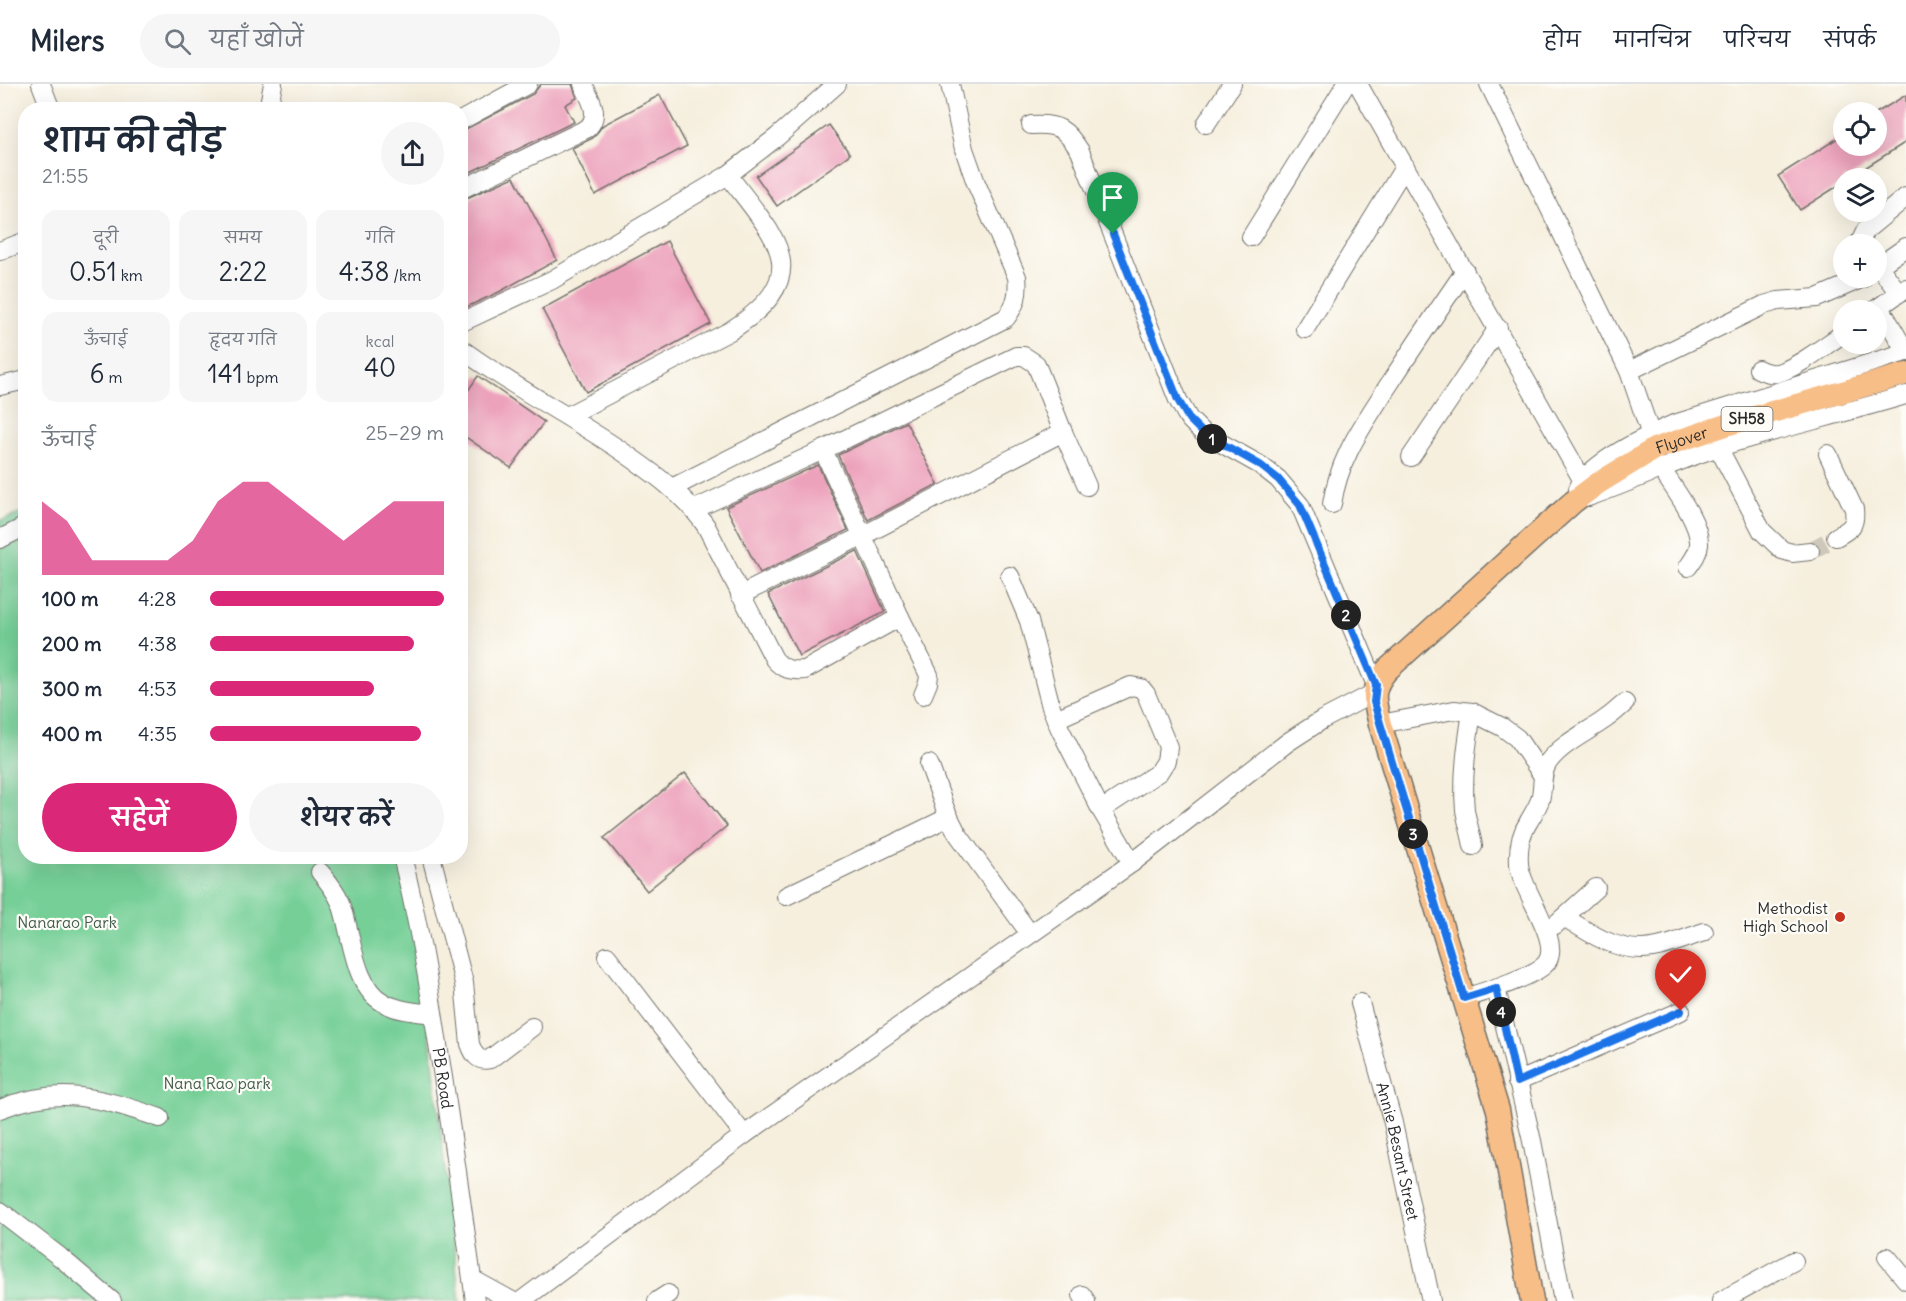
<!DOCTYPE html>
<html lang="hi">
<head>
<meta charset="utf-8">
<style>
	body { margin:0; font-family:Delius,"Playpen Sans Deva",sans-serif; background:#f6f6f7; color:#1f2937; height:100vh; display:flex; flex-direction:column; font-size:22px; white-space:nowrap }
	* { box-sizing:border-box; margin:0 }
	p { font-size:20px; color:#747a83 }
	.icon { flex:none; width:33px; height:33px; fill:none; stroke:currentColor; stroke-width:2; stroke-linecap:round; stroke-linejoin:round }
	.map { position:relative; flex:1; overflow:hidden }
	.sheet { position:absolute; left:18px; top:18px; width:450px; height:762px; display:flex; flex-direction:column; background:#fff; border-radius:24px; box-shadow:0 6px 24px #0002 }
	.sheet>* { flex:none }
	.fabs { position:absolute; left:1833px; top:18px; display:grid; gap:12px }
	.fabs a { display:grid; place-items:center; width:54px; height:54px; border-radius:50%; background:#fff; box-shadow:0 6px 24px #0002; font-size:30px }
	.pin { position:absolute; display:grid; place-items:center; width:51px; height:51px; color:#fff; margin:-62px -26px; border-radius:50% 50% 50% 0; rotate:-45deg; box-shadow:0 0 6px #0007 }
	.pin .icon { rotate:45deg }
	.km { position:absolute; width:30px; height:30px; margin:-15px; border-radius:50%; background:#222; color:#fff; font-size:16px; line-height:30px; text-align:center }
	.round { display:grid; place-items:center; flex:none; width:63px; height:63px; border-radius:32px; background:#f6f6f7 }
	.headline { display:flex; align-items:center; justify-content:space-between; height:102px; padding:0 24px }
	h1 { font-size:33px; font-weight:600; line-height:45px }
	.metrics { display:grid; grid-template-columns:repeat(3,1fr); gap:9px; height:102px; padding:6px 24px }
	.metrics div { display:grid; align-content:center; border-radius:15px; background:#f6f6f7; text-align:center }
	.metrics b { font-size:26px; font-weight:600 }
	.metrics small { font-size:16px; font-weight:400 }
	.metrics p { font-size:16px }
	.chart { height:168px; padding:12px 24px }
	.chart p { display:flex; justify-content:space-between }
	.chart svg { width:100%; height:108px; margin-top:6px; fill:#db2777; opacity:.7 }
	.action { display:flex; gap:12px; margin-top:auto; padding:12px 24px }
	.action a { flex:1; height:69px; border-radius:36px; background:#db2777; color:#fff; font-size:24px; font-weight:600; line-height:69px; text-align:center }
	.action a+a { background:#f6f6f7; color:#1f2937 }
	ul { padding:0 24px; list-style:none; font-size:20px }
	li { display:grid; grid-template-columns:96px 72px 1fr; align-items:center; height:45px }
	li i { height:15px; border-radius:8px; background:#db2777 }
	header { display:flex; align-items:center; gap:36px; box-sizing:border-box; height:84px; padding:0 30px; background:#fff; border-bottom:2px solid #e0e1e3 }
	header strong { font-size:28px }
	nav { display:flex; gap:33px; margin-inline-start:auto; font-size:21px }
	.search { width:420px; height:54px; background:#f6f6f7; display:flex; align-items:center; gap:15px; box-sizing:border-box; padding:0 21px; border-radius:33px; color:#747a83; font-size:22px }
	.map>svg:first-child { display:block }
	.green { fill:#75cf96; stroke:#507d60; stroke-width:1.5 }
	.building { fill:#eda2bc }
	.lines { fill:none; stroke-linecap:round; stroke-linejoin:round }
	.minor-tunnel { stroke:#cdc8ba; stroke-width:18; stroke-dasharray:18 9; stroke-linecap:butt }
	.minor-casing { stroke:#72706a; stroke-width:20 }
	.major-casing { stroke:#72706a; stroke-width:25 }
	.minor { stroke:#fff; stroke-width:18 }
	.major { stroke:#f7be88; stroke-width:22 }
	.route-casing { stroke:#fff; stroke-width:12 }
	.route { stroke:#1a73e8; stroke-width:8 }
	.poi-dot { fill:#c8321e; stroke:#fdfcf7; stroke-width:2 }
	.labels { text-anchor:middle; stroke-width:4.5; stroke-linejoin:round; paint-order:stroke }
	.shield { fill:#fdfcf7; stroke:#6a6a68; stroke-width:1.5 }
	.shield-label { font-size:15px; font-weight:bold; fill:#2b2b2b }
	.street-label { font-size:16px; fill:#2b2b2b; stroke:#fdfcf7 }
	.poi-label { font-size:16px; fill:#2b2b2b; stroke:#fdfcf7; text-anchor:end }
	.park-label { font-size:16px; fill:#415c4b; stroke:#fdfcf7 }
</style>
</head>
<body>
<header>
<strong>Milers</strong>
<div class="search"><svg class="icon" aria-label="search" viewBox="0 0 24 24"><circle cx="10" cy="10" r="6"/><path d="M15 15l6 6"/></svg>यहाँ खोजें</div>
<nav><a>होम</a><a>मानचित्र</a><a>परिचय</a><a>संपर्क</a></nav>
</header>
<div class="map">
<svg width="1906" height="1217" viewBox="0 0 1906 1217">
	<rect width="100%" height="100%" fill="#fdfcf7"/>
	<filter id="ink" filterUnits="userSpaceOnUse"><feTurbulence type="fractalNoise" baseFrequency=".0167" numOctaves="2"/><feDisplacementMap in="SourceGraphic" scale="12" xChannelSelector="R" yChannelSelector="G"/><feConvolveMatrix kernelMatrix="1 2 1 2 8 2 1 2 1" color-interpolation-filters="sRGB"/></filter>
	<filter id="wash" filterUnits="userSpaceOnUse"><feTurbulence type="fractalNoise" baseFrequency=".008" numOctaves="4" result="noise"/><feDisplacementMap in="SourceGraphic" scale="24" xChannelSelector="R" yChannelSelector="G"/><feGaussianBlur stdDeviation="1.35" result="paint"/><feColorMatrix in="noise" values="0 0 0 0 0 0 0 0 0 0 0 0 0 0 0 0 0 1.4 0 .05"/><feComposite in="paint" operator="in"/></filter>
	<g filter="url(#wash)">
		<rect width="100%" height="100%" fill="#f6efde"/>
		<path class="green" d="M 25,427 L 26,772 L 402,773 L 415,819 L 460,1217 L 0,1217 L 0,437 Z"/>
		<g id="blocks">
			<g class="building">
				<path d="M 541,0 L 572,0 L 577,14 L 565,21 L 574,38 L 460,93 L 460,48 L 533,10 Z"/>
				<path d="M 660,11 L 687,62 L 595,111 L 572,64 L 593,54 L 603,41 Z"/>
				<path d="M 1906,11 L 1906,58 L 1849,94 L 1844,94 L 1844,98 L 1800,126 L 1778,92 L 1844,50 L 1844,62 L 1876,62 L 1876,29 Z"/>
				<path d="M 829,41 L 850,70 L 777,122 L 756,92 Z"/>
				<path d="M 514,93 L 557,176 L 499,208 L 460,226 L 460,117 Z"/>
				<path d="M 667,157 L 711,240 L 586,308 L 542,225 Z"/>
				<path d="M 478,292 L 544,338 L 511,384 L 460,349 L 460,308 L 465,311 Z"/>
				<path d="M 906,338 L 938,400 L 868,436 L 838,371 Z"/>
				<path d="M 818,381 L 848,446 L 760,489 L 726,423 Z"/>
				<path d="M 857,467 L 885,528 L 799,572 L 768,510 Z"/>
				<path d="M 685,689 L 727,742 L 647,807 L 604,754 Z"/>
			</g>
		</g>
	</g>
	<g filter="url(#ink)">
		<use href="#blocks" fill-opacity="0" stroke="#72706a" stroke-width="1.5"/>
		<g class="lines">
			<path class="minor-tunnel" d="M 1810,467 L 1836,453"/>
			<g class="minor-casing">
				<g id="minor">
					<path d="M 41,0 L 51,26"/>
					<path d="M 1358,0 L 1583,397"/>
					<path d="M 1489,0 L 1629,287 L 1651,351"/>
					<path d="M 268,26 L 273,0"/>
					<path d="M 460,37 L 528,0"/>
					<path d="M 1206,40 L 1232,0"/>
					<path d="M 1031,41 C 1059,39 1065,45 1080,67 L 1178,316 L 1189,335 L 1203,349 L 1260,381 L 1278,395 L 1300,421 L 1376,601"/>
					<path d="M 460,106 L 588,44 C 601,30 590,15 583,0"/>
					<path d="M 1251,153 L 1346,0"/>
					<path d="M 1863,160 L 1861,156 L 1866,146 L 1906,113"/>
					<path d="M 0,167 L 26,157"/>
					<path d="M 1876,179 L 1899,209"/>
					<path d="M 1876,184 L 1906,163"/>
					<path d="M 1880,223 L 1906,268"/>
					<path d="M 1875,226 L 1906,204"/>
					<path d="M 460,239 L 552,196 L 728,91 L 777,53 L 837,0"/>
					<path d="M 1305,245 L 1405,82"/>
					<path d="M 460,264 C 511,302 568,331 620,366 C 652,388 684,410 706,442 L 774,575 C 783,586 792,587 805,586 L 900,533 L 823,366 L 695,425"/>
					<path d="M 1758,285 C 1764,288 1771,290 1777,289 C 1796,285 1827,260 1844,249"/>
					<path d="M 1629,287 L 1764,221 L 1778,217 L 1817,214 L 1863,194"/>
					<path d="M 0,302 L 26,296"/>
					<path d="M 567,332 L 730,247 C 818,190 776,155 728,91"/>
					<path d="M 1718,363 L 1762,447 L 1782,466 L 1792,469 L 1810,467"/>
					<path d="M 823,366 L 1016,272 L 1024,272 L 1036,280 L 1063,348"/>
					<path d="M 1828,370 L 1854,425 C 1856,443 1850,445 1836,453"/>
					<path d="M 1411,373 L 1498,244"/>
					<path d="M 1660,383 C 1672,402 1701,439 1699,461 C 1698,470 1693,476 1688,483"/>
					<path d="M 672,404 L 1006,234 C 1016,221 1019,210 1017,193 L 976,99 L 964,65 L 950,0"/>
					<path d="M 1578,405 C 1588,379 1649,351 1674,340 L 1906,268"/>
					<path d="M 1588,413 C 1632,398 1673,378 1716,364 C 1779,344 1843,330 1906,311"/>
					<path d="M 1332,420 C 1339,374 1362,343 1386,305 C 1412,265 1438,226 1465,187"/>
					<path d="M 0,455 L 26,442"/>
					<path d="M 1010,492 L 1029,537 L 1051,623 L 1060,645 L 1101,726 L 1132,779"/>
					<path d="M 740,511 L 864,451 L 1063,348 L 1087,402"/>
					<path d="M 900,533 L 929,591 L 928,599 L 923,611"/>
					<path d="M 1472,628 C 1467,660 1462,693 1465,726 C 1467,738 1471,750 1473,762"/>
					<path d="M 1056,635 L 1131,602 L 1141,604 L 1146,610 L 1168,663 L 1166,677 L 1159,688 L 1101,726"/>
					<path d="M 1380,640 L 1454,626 L 1472,628 L 1502,643 L 1517,654 L 1543,692"/>
					<path d="M 929,680 L 946,727 L 957,749 L 1030,850"/>
					<path id="s1" d="M 402,772 C 419,839 430,906 440,974 C 453,1055 464,1136 475,1217"/>
					<path d="M 431,772 L 464,899 L 470,960 C 474,971 478,978 490,975 L 532,943"/>
					<path d="M 320,788 C 328,797 336,808 341,819 C 352,849 353,903 384,919 C 399,927 417,928 433,930"/>
					<path d="M 786,812 L 949,733"/>
					<path d="M 1564,833 C 1588,848 1612,865 1641,865 C 1662,865 1685,854 1704,848"/>
					<path d="M 1555,841 L 1596,804"/>
					<path d="M 607,872 L 744,1051"/>
					<path d="M 1496,904 L 1532,1057 L 1563,1217"/>
					<path d="M 1464,914 C 1481,909 1539,891 1547,878 C 1562,856 1521,807 1519,780 C 1518,764 1520,751 1529,737 C 1533,730 1537,724 1540,716 C 1544,703 1540,689 1549,677 C 1563,659 1586,649 1604,636 C 1612,631 1618,625 1625,619"/>
					<path id="s2" d="M 1360,919 L 1393,1039 L 1431,1217"/>
					<path d="M 1517,998 L 1681,927"/>
					<path d="M 0,1025 C 60,1001 101,1014 160,1034"/>
					<path d="M 0,1127 L 60,1173 L 112,1217"/>
					<path d="M 1887,1173 L 1906,1196"/>
					<path d="M 472,1195 L 512,1217"/>
					<path d="M 1082,1211 L 1086,1217"/>
					<path d="M 521,1217 L 744,1051 L 1132,779 L 1288,658 L 1322,636 L 1374,609"/>
					<path d="M 657,1217 L 668,1210"/>
					<path d="M 1721,1217 L 1794,1177"/>
				</g>
			</g>
			<g class="major-casing">
				<g id="major">
					<path id="s3" d="M 1532,1217 L 1498,1026 L 1380,640 C 1374,616 1370,606 1387,586 L 1573,418 L 1597,400 L 1654,365 L 1726,341 L 1906,290"/>
				</g>
			</g>
			<use href="#minor" class="minor"/>
			<use href="#major" class="major"/>
		</g>
	</g>
	<g class="lines" filter="url(#ink)">
		<g class="route-casing">
			<path id="route" d="M 1113,150 L 1178,316 L 1189,335 L 1203,349 L 1260,381 L 1278,395 L 1300,421 L 1376,601 L 1374,618 L 1380,639 L 1464,914 L 1496,904 L 1517,998 L 1681,927"/>
		</g>
		<use href="#route" class="route"/>
	</g>
	<circle class="poi-dot" cx="1840" cy="833" r="6"/>
	<g class="labels">
		<rect class="shield" x="1721.5" y="323" width="51" height="24" rx="4.5"/>
		<g class="shield-label">
			<text x="1747" y="340">SH58</text>
		</g>
		<g class="street-label">
			<text dy="6" stroke="none"><textPath href="#s3" startOffset="1032">Flyover</textPath></text>
			<text dy="6" stroke="none"><textPath href="#s1" startOffset="226">PB Road</textPath></text>
			<text dy="6" stroke="none"><textPath href="#s2" startOffset="153">Annie Besant Street</textPath></text>
		</g>
		<g class="poi-label">
			<text x="1828" y="830">Methodist<tspan x="1828" dy="18">High School</tspan></text>
		</g>
		<g class="park-label">
			<text x="67" y="844">Nanarao Park</text>
			<text x="217" y="1005">Nana Rao park</text>
		</g>
	</g>
</svg>
<div class="fabs">
<a><svg class="icon" aria-label="locate" viewBox="0 0 24 24"><circle cx="12" cy="12" r="6"/><path d="M12 2v4M12 18v4M2 12h4M18 12h4"/></svg></a>
<a><svg class="icon" aria-label="layers" viewBox="0 0 24 24"><path d="M12 4l9 5-9 5-9-5zM3 14l9 5 9-5"/></svg></a>
<a>+</a>
<a>−</a>
</div>
<div class="pin" style="left:1113px;top:150px;background:#1e9e55"><svg class="icon" aria-label="arrive" viewBox="0 0 24 24"><path d="M6 21V4h12l-3 4 3 4H6"/></svg></div>
<div class="pin" style="left:1681px;top:927px;background:#d93025"><svg class="icon" aria-label="check" viewBox="0 0 24 24"><path d="M5 12l5 5 9-10"/></svg></div>
<b class="km" style="left:1212px;top:355px">1</b>
<b class="km" style="left:1346px;top:531px">2</b>
<b class="km" style="left:1413px;top:750px">3</b>
<b class="km" style="left:1501px;top:928px">4</b>
<section class="sheet">
<div class="headline"><div><h1>शाम की दौड़</h1><p>21:55</p></div><a class="round"><svg class="icon" aria-label="share" viewBox="0 0 24 24"><path d="M12 15V3M7 8l5-5 5 5M5 13v7h14v-7"/></svg></a></div>
<div class="metrics">
<div><p>दूरी</p><b>0.51<small> km</small></b></div>
<div><p>समय</p><b>2:22</b></div>
<div><p>गति</p><b>4:38<small> /km</small></b></div>
</div>
<div class="metrics">
<div><p>ऊँचाई</p><b>6<small> m</small></b></div>
<div><p>हृदय गति</p><b>141<small> bpm</small></b></div>
<div><p>kcal</p><b>40</b></div>
</div>
<div class="chart"><p><span>ऊँचाई</span>25–29 m</p>
<svg viewBox="0 0 160 44" preserveAspectRatio="none"><path d="M0 44V14L10 22L20 38L30 38L40 38L50 38L60 30L70 14L80 6L90 6L100 14L110 22L120 30L130 22L140 14L150 14L160 14V44z"/></svg>
</div>
<ul>
<li><b>100 m</b>4:28<i style="width:100%"></i></li>
<li><b>200 m</b>4:38<i style="width:87%"></i></li>
<li><b>300 m</b>4:53<i style="width:70%"></i></li>
<li><b>400 m</b>4:35<i style="width:90%"></i></li>
</ul>
<div class="action"><a>सहेजें</a><a>शेयर करें</a></div>
</section>
</div>
</body>
</html>
